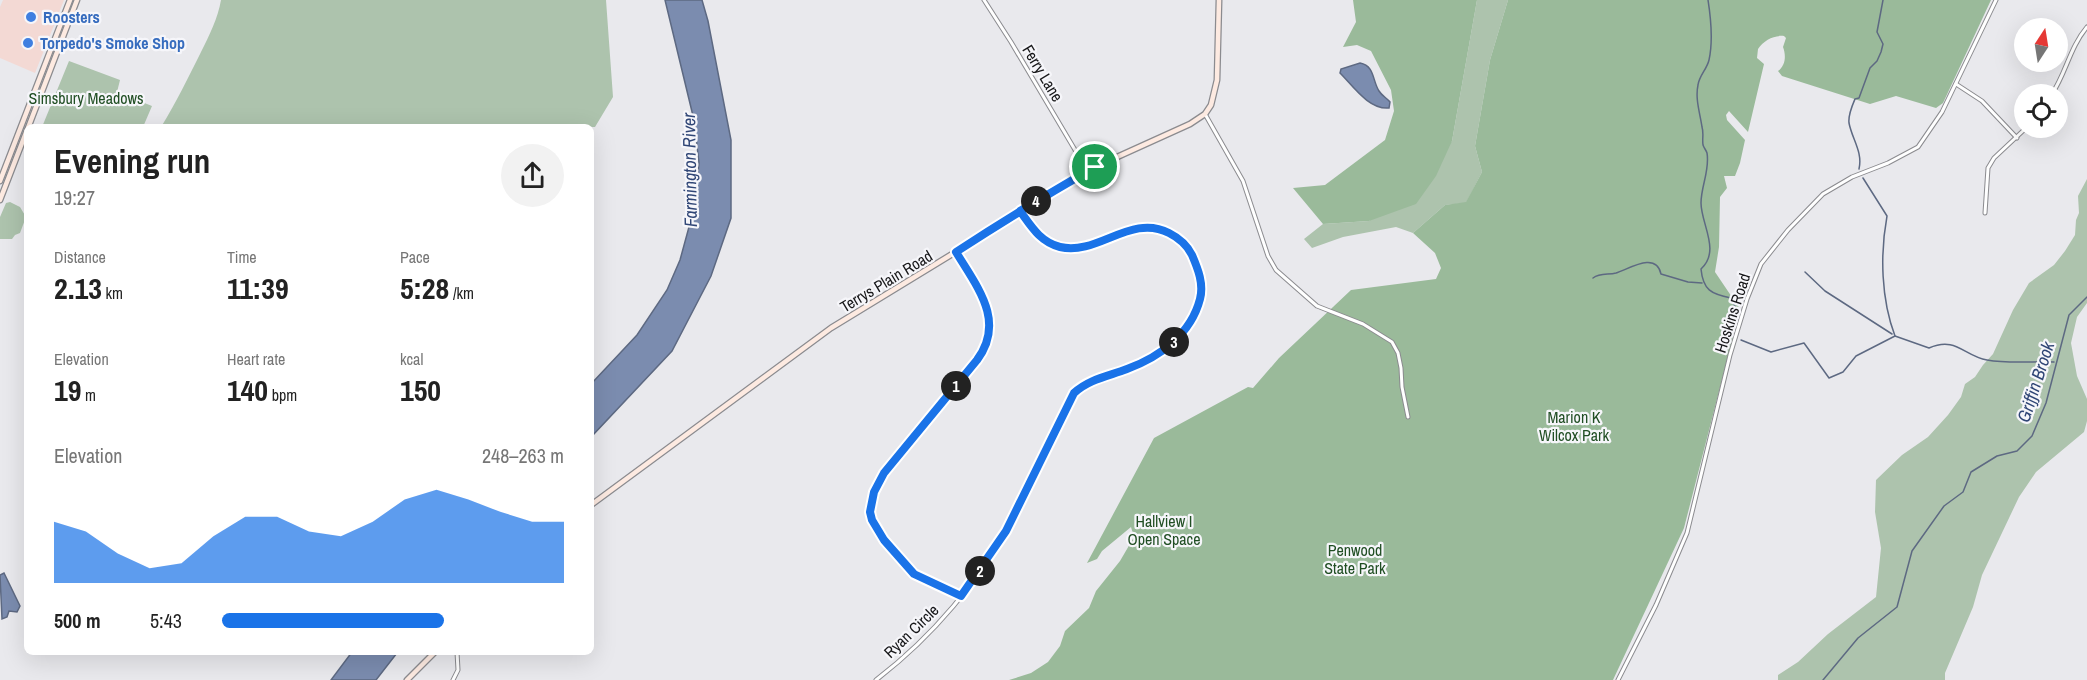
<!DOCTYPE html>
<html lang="en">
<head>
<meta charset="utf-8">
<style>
	body { margin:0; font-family:"Archivo Narrow",sans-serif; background:#f2f2f2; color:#222; height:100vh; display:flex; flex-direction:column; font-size:22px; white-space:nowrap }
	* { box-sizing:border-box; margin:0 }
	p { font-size:20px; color:#767676 }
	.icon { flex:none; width:33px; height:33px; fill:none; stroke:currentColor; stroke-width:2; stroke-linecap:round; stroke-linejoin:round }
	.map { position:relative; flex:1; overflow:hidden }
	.sheet { position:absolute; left:24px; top:124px; width:570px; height:531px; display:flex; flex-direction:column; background:#fff; border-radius:9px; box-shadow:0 6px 24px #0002 }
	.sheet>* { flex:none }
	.needle { width:39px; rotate:12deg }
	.fabs { position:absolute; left:2014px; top:18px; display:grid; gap:12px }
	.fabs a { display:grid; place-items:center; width:54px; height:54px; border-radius:50%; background:#fff; box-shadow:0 6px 24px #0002; font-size:30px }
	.pin { position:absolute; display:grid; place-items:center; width:51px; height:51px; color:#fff; margin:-26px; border:3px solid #fff; border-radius:50%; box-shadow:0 2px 6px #0007 }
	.km { position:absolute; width:30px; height:30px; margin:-15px; border-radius:50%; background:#222; color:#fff; font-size:16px; line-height:30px; text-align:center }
	.round { display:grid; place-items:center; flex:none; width:63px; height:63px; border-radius:32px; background:#f2f2f2 }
	.overview { display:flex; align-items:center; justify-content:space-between; height:102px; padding:0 30px }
	h1 { font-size:33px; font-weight:800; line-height:45px }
	.metrics { display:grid; grid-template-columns:repeat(3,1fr); gap:9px; height:102px; padding:6px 30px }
	.metrics div { display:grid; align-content:center }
	.metrics b { font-size:30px; font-weight:800 }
	.metrics small { font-size:16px; font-weight:400 }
	.metrics p { font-size:16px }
	.chart { height:168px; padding:12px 30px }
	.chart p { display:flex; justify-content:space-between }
	.chart svg { width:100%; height:108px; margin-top:6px; fill:#1a73e8; opacity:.7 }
	ul { padding:0 30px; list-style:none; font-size:20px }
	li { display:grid; grid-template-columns:96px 72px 1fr; align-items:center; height:45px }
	li i { height:15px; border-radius:8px; background:#1a73e8 }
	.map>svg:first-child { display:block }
	.commercial { fill:#f3d9d4 }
	.green { fill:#adc3ad }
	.forest { fill:#9aba9a }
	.water { fill:#7b8caf; stroke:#5d6982; stroke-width:1.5 }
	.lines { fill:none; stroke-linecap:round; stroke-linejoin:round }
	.stream { stroke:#5d6982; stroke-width:1.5 }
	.street-casing { stroke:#8b8b8f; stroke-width:5 }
	.secondary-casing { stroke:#8b8b8f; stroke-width:7 }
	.street { stroke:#fff; stroke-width:3 }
	.secondary { stroke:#fdeae1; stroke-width:4.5 }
	.route-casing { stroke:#fff; stroke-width:12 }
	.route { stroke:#1a73e8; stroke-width:8 }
	.shop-dot { fill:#3f7fe0; stroke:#f6f6fa; stroke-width:2 }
	.labels { text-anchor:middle; stroke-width:4.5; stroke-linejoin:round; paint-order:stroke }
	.shop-label { font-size:16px; font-weight:bold; fill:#366cbe; stroke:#f6f6fa; text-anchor:start }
	.street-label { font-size:16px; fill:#171719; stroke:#f6f6fa }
	.park-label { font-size:16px; fill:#204e23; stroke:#f6f6fa }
	.water-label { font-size:18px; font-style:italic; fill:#304676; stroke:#f6f6fa }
</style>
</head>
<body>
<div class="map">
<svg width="2087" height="680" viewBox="0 0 2087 680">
	<rect width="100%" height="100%" fill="#e9e9ed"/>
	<path class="commercial" d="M 3,0 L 64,0 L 35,73 L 0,58 L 0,7 Z"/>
	<g class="green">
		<path d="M 221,0 L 606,0 L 613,97 L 595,127 L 161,127 C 176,103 188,78 201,52 C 209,36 218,18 221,0 Z"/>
		<path d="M 1477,0 L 1508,0 L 1490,60 L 1475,146 L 1482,172 L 1466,203 L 1445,205 L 1413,233 L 1396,227 L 1343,237 L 1312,248 L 1304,239 L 1323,224 L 1369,221 L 1452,141 Z"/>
		<path d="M 69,61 L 120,80 L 117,92 L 152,106 L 143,127 L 42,127 Z"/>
		<path d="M 2087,179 L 2087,303 L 2077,317 L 2071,343 L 2077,376 L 2087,399 L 2087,421 L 2084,432 L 2036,472 L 2019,497 L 1982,575 L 1973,607 L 1945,673 L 1945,680 L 1778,680 L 1778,675 L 1798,662 L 1828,634 L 1876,597 L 1881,548 L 1875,512 L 1876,480 L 1902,455 L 1928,437 L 1948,415 L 1961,397 L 1965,384 L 1975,377 L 1983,365 L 1993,354 L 2013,310 L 2029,283 L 2054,265 L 2065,251 L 2075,235 L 2076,220 L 2079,213 L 2078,196 Z"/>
		<path d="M 10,202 L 20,207 L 26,217 L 20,233 L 15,235 L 12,239 L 0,239 L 0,217 L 6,203 Z"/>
	</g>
	<g class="forest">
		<path d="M 1353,0 L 1477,0 L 1452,141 L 1436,176 L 1416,204 L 1369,221 L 1323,224 L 1293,188 L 1325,185 L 1385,140 L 1394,111 L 1391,90 L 1371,51 L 1357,45 L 1343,47 L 1356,22 Z"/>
		<path d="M 1508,0 L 1991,0 L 1943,103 L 1936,108 L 1896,96 L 1870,104 L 1782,76 L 1778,71 C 1786,65 1786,55 1783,47 L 1786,38 L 1784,36 C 1774,35 1764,40 1758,49 L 1757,58 L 1764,64 L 1748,132 L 1729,111 L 1726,115 L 1727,120 L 1745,140 L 1740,163 L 1735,176 L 1724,176 L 1727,188 L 1720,197 L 1719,247 L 1715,272 L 1740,309 L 1684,528 L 1613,680 L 1009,680 L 1031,673 L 1048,662 L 1060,646 L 1065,631 L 1089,608 L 1096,591 L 1120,561 L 1134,537 L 1131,527 L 1102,551 L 1097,559 L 1087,563 L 1154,438 L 1248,387 L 1253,388 L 1279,358 L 1351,290 L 1436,279 L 1441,268 L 1435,253 L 1413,233 L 1445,205 L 1466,202 L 1482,172 L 1475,146 L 1490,60 Z"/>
	</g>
	<g class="water">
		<path d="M 665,0 L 702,0 L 708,21 L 731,140 L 731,218 L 711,276 L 672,351 L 591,437 L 591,384 L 637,335 L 667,290 L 680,260 L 695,205 L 699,163 L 694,120 Z"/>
		<path d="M 1360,63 C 1375,66 1372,80 1379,91 C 1382,96 1387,98 1390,102 L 1389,108 C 1369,110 1353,86 1340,73 L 1341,69 Z"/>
		<path d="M 4,573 L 20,606 L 17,612 L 9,611 L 7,617 L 2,619 L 0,575 Z"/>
		<path d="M 352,652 L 397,652 L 397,653 L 376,680 L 331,680 Z"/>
	</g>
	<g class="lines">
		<g class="stream">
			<path d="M 1708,0 C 1711,19 1713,42 1709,60 C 1707,69 1699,76 1698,85 C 1695,99 1700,113 1702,127 C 1704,133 1702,139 1703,145 C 1704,148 1706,150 1707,153 C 1710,170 1701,186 1701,203 C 1701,224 1721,251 1701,269 C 1703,290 1711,294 1731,298 L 1736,309 L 1730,331 L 1733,335"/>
			<path d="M 1859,169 C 1863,152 1852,139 1849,123 C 1848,115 1852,106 1855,99 L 1859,98 L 1870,68 L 1877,61 L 1881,52 L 1883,44 L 1877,32 L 1883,0"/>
			<path d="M 1863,178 L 1887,216 C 1880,254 1881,299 1895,336 L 1929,348 C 1956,336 1964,356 1987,360 C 2009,364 2033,361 2054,362"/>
			<path d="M 1805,272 L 1825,291 L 1892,334"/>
			<path d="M 1593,278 C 1600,273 1608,275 1616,273 C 1629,269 1656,251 1661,274 L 1688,282 L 1702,283"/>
			<path d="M 1741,340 L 1771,352 L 1804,343 L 1829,378 L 1843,372 L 1856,356 L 1895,336"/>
			<path d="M 1823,680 L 1858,638 L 1897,607 L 1912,551 L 1944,506 L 1963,492 L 1971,472 L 1997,456 L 2017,451 L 2032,436 L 2046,403 L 2069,315 L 2087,297"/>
		</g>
		<g class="street-casing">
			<g id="street">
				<path d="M 984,0 L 1011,42 L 1081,160 L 1081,175"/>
				<path d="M 1956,84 L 1982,101 L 2017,138"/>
				<path d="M 2052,94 C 2066,73 2070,47 2087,27"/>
				<path d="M 1205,114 L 1243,181 L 1268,256 L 1276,270 L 1317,306 L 1363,324 L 1392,342 L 1398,353 L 1401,368 L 1402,387 L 1408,417"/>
				<path d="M 1081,160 L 1095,167"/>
				<path d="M 1985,213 L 1988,168 L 1994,158 L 2026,128"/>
				<path d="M 956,252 C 977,287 1006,321 977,360 L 884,473 C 878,485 870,498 871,513 C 872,531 900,562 914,573 C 927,584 945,589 961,596"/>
				<path d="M 453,680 L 458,670 L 457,652"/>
				<path d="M 876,680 C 932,637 981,580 1013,517 C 1027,491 1039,464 1051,438 C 1058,423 1064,407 1074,393 C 1088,379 1109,376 1127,369 C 1160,358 1195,332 1201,295 C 1203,282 1198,268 1192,256 C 1187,246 1180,239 1170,233 C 1132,213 1099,254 1061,247 C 1041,244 1032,228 1021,213"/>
				<path d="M 1618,680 L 1656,605 L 1687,533 L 1730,355 L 1747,299 L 1761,264 L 1788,230 L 1823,194 L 1852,177 L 1888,163 L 1918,147 L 1942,112 L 1996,0"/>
			</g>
		</g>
		<g class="secondary-casing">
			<g id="secondary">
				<path d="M 28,128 L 77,0"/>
				<path d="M 0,181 L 70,0"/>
				<path d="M 0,200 L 27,130"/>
				<path d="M 591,505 L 831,328 L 1095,167 L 1190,124 L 1205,114 L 1211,105 L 1217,80 L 1219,0"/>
				<path d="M 407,680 L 435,652"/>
			</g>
		</g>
		<use href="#street" class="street"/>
		<use href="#secondary" class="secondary"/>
	</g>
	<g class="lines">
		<g class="route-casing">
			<path id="route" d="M 1095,167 C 1048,194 1002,222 956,252 C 977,287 1006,321 977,360 L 884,473 L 874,492 L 870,512 L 872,520 L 884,540 L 914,574 L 961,596 L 1006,531 L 1074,393 C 1089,379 1109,376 1127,369 C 1160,357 1191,334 1200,299 C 1204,284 1198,269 1192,255 C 1187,245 1179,238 1169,233 C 1131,213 1098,256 1060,247 C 1040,242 1031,226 1020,211 L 1081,175 L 1081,160 L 1095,167"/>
		</g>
		<use href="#route" class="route"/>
	</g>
	<g class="shop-dot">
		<circle cx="31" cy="17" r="6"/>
		<circle cx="28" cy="43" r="6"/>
	</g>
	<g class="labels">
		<g class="shop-label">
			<text x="43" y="23">Roosters</text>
			<text x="40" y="49">Torpedo's Smoke Shop</text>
		</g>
		<g class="street-label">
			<text transform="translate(1043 73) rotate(59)" y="6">Ferry Lane</text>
			<text transform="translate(886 281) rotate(-31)" y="6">Terrys Plain Road</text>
			<text transform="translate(1732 313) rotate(-72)" y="6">Hoskins Road</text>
			<text transform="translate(911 631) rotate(-44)" y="6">Ryan Circle</text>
		</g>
		<g class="park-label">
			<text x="86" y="104">Simsbury Meadows</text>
			<text x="1574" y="423">Marion K<tspan x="1574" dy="18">Wilcox Park</tspan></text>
			<text x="1164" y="527">Hallview I<tspan x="1164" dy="18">Open Space</tspan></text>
			<text x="1355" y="556">Penwood<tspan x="1355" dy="18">State Park</tspan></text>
		</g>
		<g class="water-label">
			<text transform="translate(690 170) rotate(-91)" y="6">Farmington River</text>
			<text transform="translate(2036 382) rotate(-72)" y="6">Griffin Brook</text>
		</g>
	</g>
</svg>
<div class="fabs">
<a><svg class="needle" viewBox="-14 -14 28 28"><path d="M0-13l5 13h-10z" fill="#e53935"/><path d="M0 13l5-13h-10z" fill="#767676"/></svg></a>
<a><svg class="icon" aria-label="locate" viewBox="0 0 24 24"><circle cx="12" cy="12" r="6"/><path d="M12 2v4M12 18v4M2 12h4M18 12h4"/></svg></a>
</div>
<div class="pin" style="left:1095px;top:167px;background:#1e9e55"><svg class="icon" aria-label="arrive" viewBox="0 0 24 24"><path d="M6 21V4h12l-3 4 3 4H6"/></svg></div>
<b class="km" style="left:956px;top:386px">1</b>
<b class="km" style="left:980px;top:571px">2</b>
<b class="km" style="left:1174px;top:342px">3</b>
<b class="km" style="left:1036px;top:201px">4</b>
<section class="sheet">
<div class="overview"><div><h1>Evening run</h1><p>19:27</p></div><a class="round"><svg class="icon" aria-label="share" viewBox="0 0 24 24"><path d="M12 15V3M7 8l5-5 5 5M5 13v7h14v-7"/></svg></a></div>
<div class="metrics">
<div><p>Distance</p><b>2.13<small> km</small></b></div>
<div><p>Time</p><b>11:39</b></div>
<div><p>Pace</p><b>5:28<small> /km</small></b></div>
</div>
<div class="metrics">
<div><p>Elevation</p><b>19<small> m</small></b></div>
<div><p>Heart rate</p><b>140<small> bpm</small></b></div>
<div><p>kcal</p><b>150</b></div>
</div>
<div class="chart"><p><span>Elevation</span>248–263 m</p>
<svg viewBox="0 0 160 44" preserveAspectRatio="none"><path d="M0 44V19L10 23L20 32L30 38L40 36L50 25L60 17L70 17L80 23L90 25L100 19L110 10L120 6L130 10L140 15L150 19L160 19V44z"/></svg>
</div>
<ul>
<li><b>500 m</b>5:43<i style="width:65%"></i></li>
</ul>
</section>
</div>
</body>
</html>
